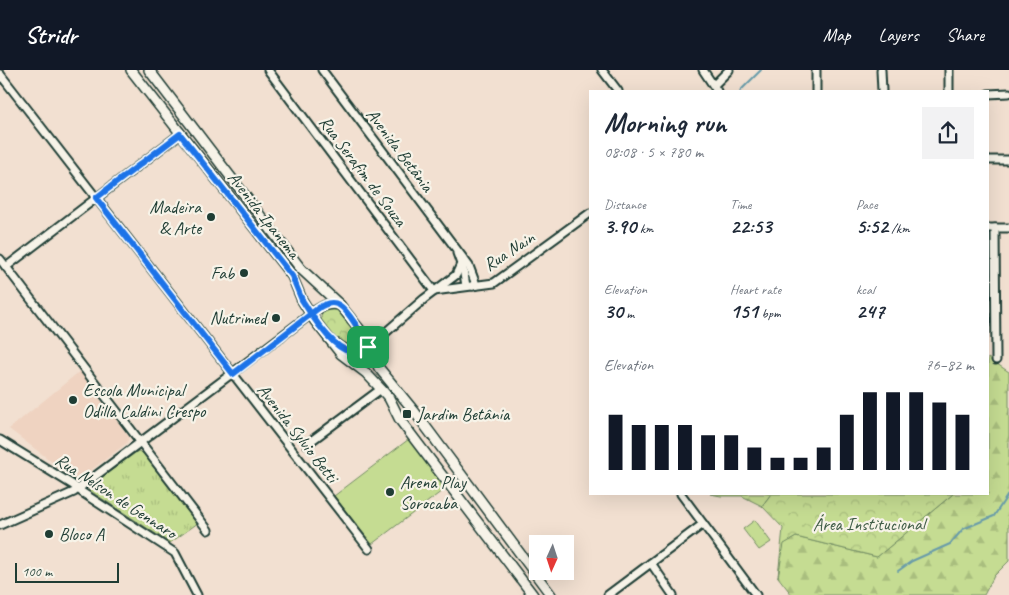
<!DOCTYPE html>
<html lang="en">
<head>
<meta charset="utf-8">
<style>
	body { margin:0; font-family:Caveat,sans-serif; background:#f2f2f3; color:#1f2937; height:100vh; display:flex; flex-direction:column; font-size:19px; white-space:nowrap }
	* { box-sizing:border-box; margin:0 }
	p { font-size:16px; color:#747a83 }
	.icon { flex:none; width:28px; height:28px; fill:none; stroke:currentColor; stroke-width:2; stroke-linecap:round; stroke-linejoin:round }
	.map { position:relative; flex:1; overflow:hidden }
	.panel { position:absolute; left:589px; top:20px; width:400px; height:405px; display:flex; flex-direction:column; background:#fff; border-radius:0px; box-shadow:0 5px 20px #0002 }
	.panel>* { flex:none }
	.needle { width:32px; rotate:183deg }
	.tools { position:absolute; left:529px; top:465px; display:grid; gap:10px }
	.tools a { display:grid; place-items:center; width:45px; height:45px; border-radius:0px; background:#fff; box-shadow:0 5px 20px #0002; font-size:25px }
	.scale { position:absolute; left:15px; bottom:12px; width:104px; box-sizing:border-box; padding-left:5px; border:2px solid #1f3d34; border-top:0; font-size:14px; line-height:18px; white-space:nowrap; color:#1f3d34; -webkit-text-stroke:4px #f7f3e8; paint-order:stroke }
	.pin { position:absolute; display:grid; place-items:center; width:42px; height:42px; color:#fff; margin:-21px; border-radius:10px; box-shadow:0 2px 8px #0006 }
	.round { display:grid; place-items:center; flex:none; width:52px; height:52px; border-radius:0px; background:#f2f2f3 }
	.overview { display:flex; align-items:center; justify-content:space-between; height:85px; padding:0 15px }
	h1 { font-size:28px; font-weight:800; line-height:38px }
	.stats { display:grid; grid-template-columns:repeat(3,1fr); gap:8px; height:85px; padding:5px 15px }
	.stats div { display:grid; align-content:center }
	.stats b { font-size:21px; font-weight:800 }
	.stats small { font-size:14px; font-weight:400 }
	.stats p { font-size:14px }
	.chart { height:140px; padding:10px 15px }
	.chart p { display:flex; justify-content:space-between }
	.chart svg { width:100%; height:90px; margin-top:5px; stroke:#111827; stroke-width:6 }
	header { display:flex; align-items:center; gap:30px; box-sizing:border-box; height:70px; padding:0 25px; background:#111827; color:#fff }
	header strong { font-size:24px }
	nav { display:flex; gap:28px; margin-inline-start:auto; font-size:18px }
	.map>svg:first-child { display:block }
	.built { fill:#efd3c1 }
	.grass { fill:url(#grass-tufts); stroke:#728c63 }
	.forest { fill:url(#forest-firs); stroke:#728c63 }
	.park { fill:url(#park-crowns); stroke:#728c63 }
	.pitch { fill:#c5dc92; stroke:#728c63 }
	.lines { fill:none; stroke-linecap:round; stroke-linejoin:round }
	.stream { stroke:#679baa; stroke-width:2 }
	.minor-casing { stroke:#1f3d34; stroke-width:11 }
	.major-casing { stroke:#1f3d34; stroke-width:12 }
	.minor { stroke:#f7f3e8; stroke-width:7 }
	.major { stroke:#f7f3e8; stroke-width:9 }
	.route-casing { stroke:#fff; stroke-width:10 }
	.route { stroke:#1a73e8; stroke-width:6 }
	.poi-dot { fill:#1f3d34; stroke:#f7f3e8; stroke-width:2 }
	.labels { text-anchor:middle; stroke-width:4.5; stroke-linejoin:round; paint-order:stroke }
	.street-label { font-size:18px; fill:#1f3d34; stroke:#f7f3e8 }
	.poi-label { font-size:18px; fill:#1f3d34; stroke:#f7f3e8; text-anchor:start }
	.park-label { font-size:18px; fill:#405d47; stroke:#f7f3e8 }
</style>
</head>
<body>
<header>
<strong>Stridr</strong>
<nav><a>Map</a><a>Layers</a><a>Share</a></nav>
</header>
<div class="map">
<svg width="1009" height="525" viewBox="0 0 1009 525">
	<defs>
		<pattern id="grass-tufts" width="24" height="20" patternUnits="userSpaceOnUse" patternTransform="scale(1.25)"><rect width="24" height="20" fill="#c5dc92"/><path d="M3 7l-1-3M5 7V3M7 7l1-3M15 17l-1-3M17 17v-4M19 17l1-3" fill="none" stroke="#a9be7e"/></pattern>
		<pattern id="forest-firs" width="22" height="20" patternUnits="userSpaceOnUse" patternTransform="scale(1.25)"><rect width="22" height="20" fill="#c5dc92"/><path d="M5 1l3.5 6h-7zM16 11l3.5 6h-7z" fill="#a9be7e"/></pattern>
		<pattern id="park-crowns" width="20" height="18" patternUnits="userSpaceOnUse" patternTransform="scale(1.25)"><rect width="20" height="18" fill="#c5dc92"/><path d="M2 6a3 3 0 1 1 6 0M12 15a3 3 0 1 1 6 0" fill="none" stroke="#a9be7e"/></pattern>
	</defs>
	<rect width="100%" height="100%" fill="#f2e0d1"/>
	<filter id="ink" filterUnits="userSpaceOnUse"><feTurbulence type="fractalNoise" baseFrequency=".02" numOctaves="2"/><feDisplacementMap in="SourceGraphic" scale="10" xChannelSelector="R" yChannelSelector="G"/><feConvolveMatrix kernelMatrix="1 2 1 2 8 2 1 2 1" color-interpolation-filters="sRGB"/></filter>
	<g filter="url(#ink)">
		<path class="built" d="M 80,301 L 129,367 L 127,373 L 82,407 L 77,408 L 72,407 L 9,359 Z"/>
		<path class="grass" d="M 138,381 L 143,383 L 198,453 L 170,473 L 89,420 L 91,415 Z"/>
		<g class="forest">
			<path d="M 988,288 L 1009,302 L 1009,491 L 994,506 L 984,525 L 792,525 L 778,507 L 783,474 L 796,467 L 877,487 L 953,424 L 988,424 Z"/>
			<path d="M 710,424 L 771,424 L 762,436 L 742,426 L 721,426 Z"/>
		</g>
		<g class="park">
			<path d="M 330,238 L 339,240 L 357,263 L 358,273 L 353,277 L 340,274 L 322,253 L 321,246 L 325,240 Z"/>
			<path d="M 771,424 L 953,424 L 877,487 L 796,467 L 784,474 L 778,507 L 783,458 L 762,436 Z"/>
		</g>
		<g class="pitch">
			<path d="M 409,369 L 446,418 L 372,474 L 334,426 Z"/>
			<path d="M 755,450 L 771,472 L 759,480 L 743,459 Z"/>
		</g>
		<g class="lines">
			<g class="stream">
				<path d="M 740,21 L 761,0"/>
				<path d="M 898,501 L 912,491 L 950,474 L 963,459 L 994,446 L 1009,423"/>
			</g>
			<g class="minor-casing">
				<g id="minor">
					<path d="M 268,0 L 434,221"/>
					<path d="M 322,0 L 469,196 L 475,212 L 473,216"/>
					<path d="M 602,0 L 618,21"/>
					<path d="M 703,0 L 717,21"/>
					<path d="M 816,0 L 816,21"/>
					<path d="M 881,0 L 882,21"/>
					<path d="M 949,0 L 949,21"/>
					<path d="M 0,4 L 369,479"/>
					<path d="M 714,15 L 729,0"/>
					<path d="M 988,24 L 1009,23"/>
					<path d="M 988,90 L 1009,90"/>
					<path d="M 988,158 L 1009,158"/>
					<path d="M 995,158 L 996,290"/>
					<path d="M 0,189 L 208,460"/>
					<path d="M 462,192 L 466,216"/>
					<path d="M 6,197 L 180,64"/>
					<path d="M 434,221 L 494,213 L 590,143"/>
					<path d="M 368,277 L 377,270 L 424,229 L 456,205 L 461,194 L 457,183"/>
					<path d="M 0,370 L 73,415 L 83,423 L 175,483 L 197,525"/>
					<path d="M 307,374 L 381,319"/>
					<path d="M 681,424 L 756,525"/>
					<path d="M 0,455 L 74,422 L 311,244"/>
					<path d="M 651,493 L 673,525"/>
					<path d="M 608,525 L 703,454"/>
				</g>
			</g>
			<g class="major-casing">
				<g id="major">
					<path d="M 131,0 L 292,206 L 302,230 L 315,251 L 341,284 L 366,303 L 381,319 L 389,328 L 400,350 L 533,525"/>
					<path d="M 149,0 L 301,199 L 340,235 L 361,261 L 379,298 L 414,341 L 551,525"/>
					<path d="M 311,244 C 321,237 327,232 340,235"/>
					<path d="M 337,274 C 348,283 356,283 368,277"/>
				</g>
			</g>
			<use href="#minor" class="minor"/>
			<use href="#major" class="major"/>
		</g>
	</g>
	<g class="lines" filter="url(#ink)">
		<g class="route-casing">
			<path id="route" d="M 368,277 C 362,280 355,283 349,281 C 336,279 318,255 311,244 L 233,304 L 96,128 L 180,64 L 292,206 L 302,230 L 311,244 C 318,238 329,229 339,235 C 348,240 364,267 368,277"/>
		</g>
		<use href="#route" class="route"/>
	</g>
	<g class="poi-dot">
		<circle cx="211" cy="147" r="5"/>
		<circle cx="244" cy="203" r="5"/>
		<circle cx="276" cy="248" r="5"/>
		<circle cx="73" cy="330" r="5"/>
		<rect x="402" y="339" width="10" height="10" rx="2.5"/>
		<circle cx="390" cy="422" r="5"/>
		<circle cx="49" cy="464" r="5"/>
	</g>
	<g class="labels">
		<g class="street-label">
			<text transform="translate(400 80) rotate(53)" y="6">Avenida Betânia</text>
			<text transform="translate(363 101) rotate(53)" y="6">Rua Serafim de Souza</text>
			<text transform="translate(264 145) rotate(52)" y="6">Avenida Ipanema</text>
			<text transform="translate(509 181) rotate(-33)" y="6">Rua Nain</text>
			<text transform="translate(298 363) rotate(52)" y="6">Avenida Sylvio Betti</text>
			<text transform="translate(116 426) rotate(33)" y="6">Rua Nelson de Gennaro</text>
		</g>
		<g class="poi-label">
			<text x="201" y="143" text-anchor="end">Madeira<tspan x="201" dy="21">&amp; Arte</tspan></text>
			<text x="234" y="209" text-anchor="end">Fab</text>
			<text x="266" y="254" text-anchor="end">Nutrimed</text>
			<text x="83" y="326">Escola Municipal<tspan x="83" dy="21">Odilla Caldini Crespo</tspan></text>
			<text x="417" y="350">Jardim Betânia</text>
			<text x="400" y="418">Arena Play<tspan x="400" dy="21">Sorocaba</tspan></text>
			<text x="59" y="470">Bloco A</text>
		</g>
		<g class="park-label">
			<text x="869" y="460">Área Institucional</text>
		</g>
	</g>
</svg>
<div class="tools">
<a><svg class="needle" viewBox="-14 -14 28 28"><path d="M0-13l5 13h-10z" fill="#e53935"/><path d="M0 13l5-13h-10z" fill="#747a83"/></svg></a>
</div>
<div class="scale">100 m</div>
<div class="pin" style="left:368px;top:277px;background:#1e9e55"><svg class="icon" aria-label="arrive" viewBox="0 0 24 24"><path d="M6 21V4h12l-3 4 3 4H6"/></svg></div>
<section class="panel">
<div class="overview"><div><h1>Morning run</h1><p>08:08 · 5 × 780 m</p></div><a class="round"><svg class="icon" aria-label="share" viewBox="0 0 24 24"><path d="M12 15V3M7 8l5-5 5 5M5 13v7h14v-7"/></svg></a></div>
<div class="stats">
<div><p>Distance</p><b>3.90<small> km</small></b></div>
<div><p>Time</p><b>22:53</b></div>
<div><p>Pace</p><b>5:52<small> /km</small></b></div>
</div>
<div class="stats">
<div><p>Elevation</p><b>30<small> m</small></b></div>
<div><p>Heart rate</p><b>151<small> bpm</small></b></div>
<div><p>kcal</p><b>247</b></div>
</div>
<div class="chart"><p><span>Elevation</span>76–82 m</p>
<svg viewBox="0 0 160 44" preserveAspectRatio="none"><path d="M5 44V17M15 44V22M25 44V22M35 44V22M45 44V27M55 44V27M65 44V33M75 44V38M85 44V38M95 44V33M105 44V17M115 44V6M125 44V6M135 44V6M145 44V11M155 44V17"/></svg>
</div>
</section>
</div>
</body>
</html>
